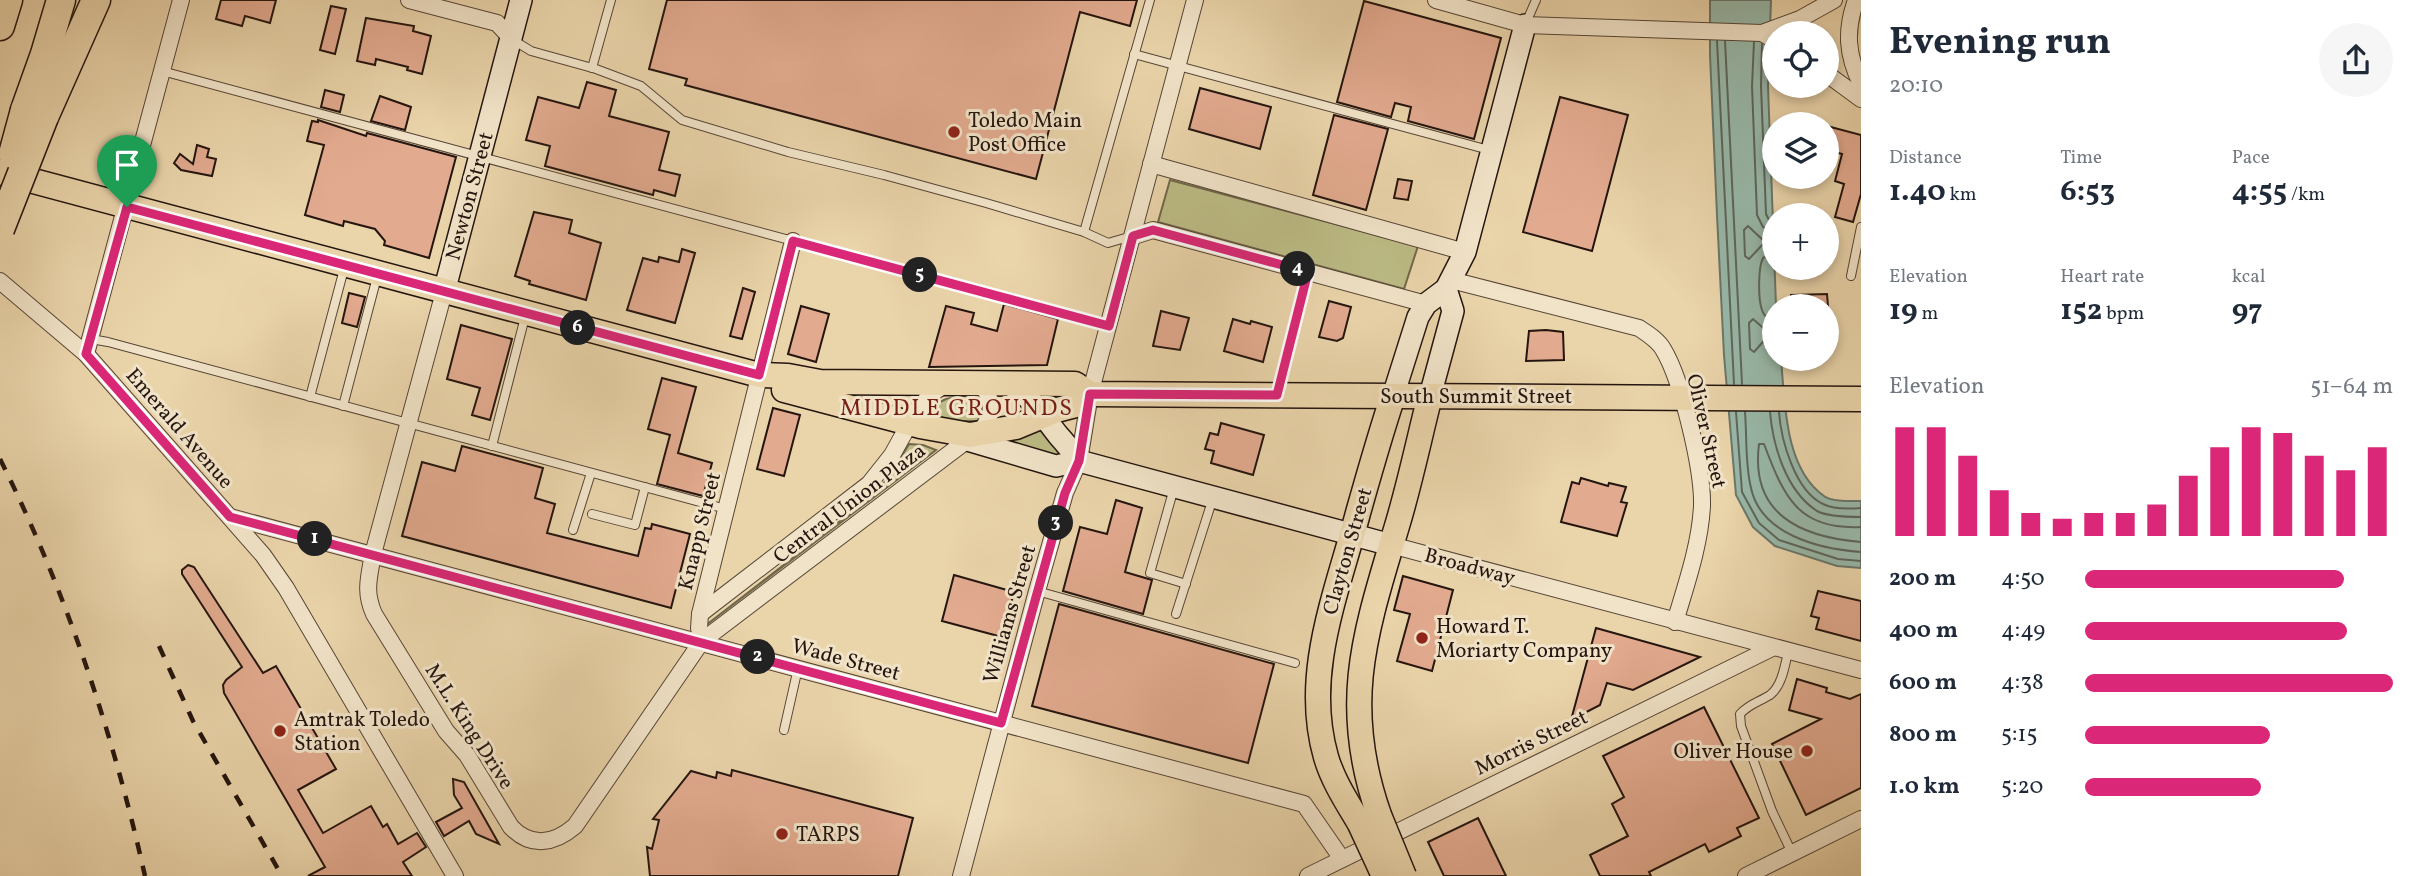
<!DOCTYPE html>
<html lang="en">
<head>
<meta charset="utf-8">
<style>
	body { margin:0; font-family:Vollkorn,serif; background:#f6f6f7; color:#1f2937; height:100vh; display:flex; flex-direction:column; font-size:26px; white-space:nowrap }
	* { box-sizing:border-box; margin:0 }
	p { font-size:23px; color:#747a83 }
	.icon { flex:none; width:38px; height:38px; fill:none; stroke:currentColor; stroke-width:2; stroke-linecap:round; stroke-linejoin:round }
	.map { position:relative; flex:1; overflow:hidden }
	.sheet { display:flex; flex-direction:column; background:#fff; width:560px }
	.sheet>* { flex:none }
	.buttons { position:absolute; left:1762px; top:21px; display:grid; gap:14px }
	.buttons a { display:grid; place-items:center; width:77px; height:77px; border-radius:50%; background:#fff; box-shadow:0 4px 10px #0003; font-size:35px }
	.pin { position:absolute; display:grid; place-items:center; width:60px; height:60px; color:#fff; margin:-72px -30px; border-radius:50% 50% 50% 0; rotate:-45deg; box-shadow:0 0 7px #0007 }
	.pin .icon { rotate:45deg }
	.km { position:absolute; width:35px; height:35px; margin:-18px; border-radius:50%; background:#222; color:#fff; font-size:19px; line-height:35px; text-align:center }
	.round { display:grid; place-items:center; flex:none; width:74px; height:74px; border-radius:37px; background:#f6f6f7 }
	.headline { display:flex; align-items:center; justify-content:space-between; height:119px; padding:0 28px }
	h1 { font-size:38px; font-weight:700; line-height:52px }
	.figures { display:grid; grid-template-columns:repeat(3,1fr); gap:10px; height:119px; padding:7px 28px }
	.figures div { display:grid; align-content:center }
	.figures b { font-size:30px; font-weight:700 }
	.figures small { font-size:19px; font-weight:400 }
	.figures p { font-size:19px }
	.chart { height:196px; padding:14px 28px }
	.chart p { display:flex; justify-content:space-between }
	.chart svg { width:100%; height:126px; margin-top:7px; stroke:#db2777; stroke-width:6 }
	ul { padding:0 28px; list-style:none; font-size:23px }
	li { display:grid; grid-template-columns:112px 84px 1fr; align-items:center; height:52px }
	li i { height:18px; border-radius:9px; background:#db2777 }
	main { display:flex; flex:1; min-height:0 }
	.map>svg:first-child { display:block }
	.green { fill:#bcbb85; stroke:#70684a; stroke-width:2 }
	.water { fill:#98b8a9; stroke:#6a776b; stroke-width:2 }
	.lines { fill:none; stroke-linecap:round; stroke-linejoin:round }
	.shore { stroke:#5e665c; stroke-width:2 }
	.building { fill:#e2aa8f; stroke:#24150f; stroke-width:2 }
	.lane-casing { stroke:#564536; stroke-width:10 }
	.street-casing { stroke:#564536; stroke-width:18 }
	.secondary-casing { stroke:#24150f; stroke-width:24 }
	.primary-casing { stroke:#24150f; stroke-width:27 }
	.highway-casing { stroke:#24150f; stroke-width:31 }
	.lane { stroke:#f1e3c8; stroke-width:8 }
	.street { stroke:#f1e3c8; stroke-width:16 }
	.secondary { stroke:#f1e3c8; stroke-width:21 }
	.primary { stroke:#ead4aa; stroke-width:24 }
	.highway { stroke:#ead4aa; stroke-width:28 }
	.rail { stroke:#24150f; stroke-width:4.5; stroke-dasharray:12 12; stroke-linecap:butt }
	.primary-bridge-casing { stroke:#24150f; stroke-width:27; stroke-linecap:butt }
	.highway-bridge-casing { stroke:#24150f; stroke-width:31; stroke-linecap:butt }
	.primary-bridge { stroke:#ead4aa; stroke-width:24 }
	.highway-bridge { stroke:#ead4aa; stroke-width:28 }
	.route-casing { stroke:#fff; stroke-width:14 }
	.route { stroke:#db2777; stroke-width:9 }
	.poi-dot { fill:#8f2418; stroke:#f1e3c8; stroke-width:2.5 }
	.labels { text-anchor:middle; stroke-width:6; stroke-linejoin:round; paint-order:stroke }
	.poi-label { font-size:21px; fill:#24150f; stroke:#f1e3c8; text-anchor:start }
	.street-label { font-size:21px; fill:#24150f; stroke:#f1e3c8 }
	.neighbourhood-label { font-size:23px; letter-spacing:2px; fill:#7a1f14; stroke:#f1e3c8 }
</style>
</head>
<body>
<main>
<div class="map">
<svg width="1861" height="876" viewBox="0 0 1861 876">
	<rect width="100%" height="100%" fill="#ead4aa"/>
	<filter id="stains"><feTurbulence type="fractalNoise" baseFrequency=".00286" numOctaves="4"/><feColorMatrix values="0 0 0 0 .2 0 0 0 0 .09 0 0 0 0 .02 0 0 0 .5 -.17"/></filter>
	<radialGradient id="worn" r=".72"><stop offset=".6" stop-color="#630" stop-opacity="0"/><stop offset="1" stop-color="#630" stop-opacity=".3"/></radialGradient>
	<g class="green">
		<path d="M 1170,180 L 1418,246 L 1404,289 L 1158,222 Z"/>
		<path d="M 971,395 L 977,398 L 981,410 L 978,421 L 947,421 L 936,417 L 934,411 C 938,396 958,397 971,395 Z"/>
		<path d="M 1040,428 L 1069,460 L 1001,441 Z"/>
		<path d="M 909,444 L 923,445 L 936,450 L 701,629 L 870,498 L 890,476 Z"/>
	</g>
	<path class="water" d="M 1710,0 L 1771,0 L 1768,86 L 1776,306 L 1774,306 L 1774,359 L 1781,359 C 1785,401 1784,468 1824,496 C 1832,502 1850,501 1861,501 L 1861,568 L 1837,566 L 1775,546 L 1753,527 L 1736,495 L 1724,355 L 1717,215 L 1710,55 Z"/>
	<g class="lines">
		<g class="shore">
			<path d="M 1717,41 L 1734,384"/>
			<path d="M 1725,41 L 1742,384"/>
			<path d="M 1754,42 L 1752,86 L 1757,215 L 1763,227 L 1774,231"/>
			<path d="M 1762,44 L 1761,86 L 1766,214 L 1769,220 L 1774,222"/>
			<path d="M 1748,226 L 1765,242 L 1749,259 L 1745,256 L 1744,230 Z"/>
			<path d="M 1774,252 L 1763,258 C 1758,268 1758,299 1762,310 C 1764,317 1769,319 1774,322"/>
			<path d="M 1753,319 L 1770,334 L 1754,352 L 1750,349 L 1749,323 Z"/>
			<path d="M 1736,412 L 1742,492 L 1759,523 L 1779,540 L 1838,559 L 1861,561"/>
			<path d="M 1745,412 C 1747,437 1745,464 1751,488 C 1761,535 1820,549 1861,552"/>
			<path d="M 1770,412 C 1773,446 1786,491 1817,511 C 1828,517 1849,517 1861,517"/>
			<path d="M 1779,412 C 1781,440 1795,491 1823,504 C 1833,509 1850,509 1861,508"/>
			<path d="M 1861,527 C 1798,530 1784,497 1764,444 L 1759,444 C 1750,514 1800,537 1861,542"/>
		</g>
	</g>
	<g class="building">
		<path d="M 221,0 L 276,0 L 270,23 L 245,16 L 242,26 L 216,19 Z"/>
		<path d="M 667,0 L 1137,0 L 1130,26 L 1080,12 L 1036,179 L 685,85 L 687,79 L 649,69 Z"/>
		<path d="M 1364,1 L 1501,38 L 1474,139 L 1408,121 L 1411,107 L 1395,103 L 1391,117 L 1337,102 Z"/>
		<path d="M 331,6 L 346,9 L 335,54 L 320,50 Z"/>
		<path d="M 366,18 L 414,26 L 413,31 L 431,36 L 422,74 L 407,70 L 408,67 L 376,59 L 375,65 L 357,61 Z"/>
		<path d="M 587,82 L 616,90 L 609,116 L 669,132 L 659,170 L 680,175 L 675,196 L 654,190 L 653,195 L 545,166 L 550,146 L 526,140 L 538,97 L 579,108 Z"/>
		<path d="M 1200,88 L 1271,107 L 1260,149 L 1189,129 Z"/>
		<path d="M 325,90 L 344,95 L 340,112 L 321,107 Z"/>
		<path d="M 380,96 L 411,107 L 405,130 L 371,121 Z"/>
		<path d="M 1560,97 L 1628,115 L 1592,251 L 1523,232 Z"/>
		<path d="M 1334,115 L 1388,129 L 1366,210 L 1313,195 Z"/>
		<path d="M 318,120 L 366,136 L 367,133 L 456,157 L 429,258 L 384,245 L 385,241 L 375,229 L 344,221 L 343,226 L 305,215 L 324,145 L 307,141 L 312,121 L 318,122 Z"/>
		<path d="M 1827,126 L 1861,135 L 1861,194 L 1853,222 L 1835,217 L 1844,184 L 1835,181 L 1842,154 L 1827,150 Z"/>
		<path d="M 197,145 L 209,149 L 207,157 L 216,159 L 212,176 L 181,170 L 174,163 L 180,154 L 193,164 Z"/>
		<path d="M 1398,179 L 1412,181 L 1408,200 L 1394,198 Z"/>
		<path d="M 534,212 L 572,220 L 569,233 L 601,243 L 586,300 L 529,284 L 530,281 L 515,276 Z"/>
		<path d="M 682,249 L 695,253 L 675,323 L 627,310 L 643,258 L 658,262 L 659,257 L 679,262 Z"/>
		<path d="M 743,288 L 755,292 L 742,339 L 730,336 Z"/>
		<path d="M 349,293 L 365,297 L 357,327 L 342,323 Z"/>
		<path d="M 1827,294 L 1828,306 L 1791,306 L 1791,295 Z"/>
		<path d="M 1329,301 L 1351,307 L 1343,338 L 1337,341 L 1319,337 Z"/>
		<path d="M 1004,304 L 1058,319 L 1047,365 L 929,367 L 946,306 L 974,313 L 971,324 L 997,331 Z"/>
		<path d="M 801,306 L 829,314 L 816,362 L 788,354 Z"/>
		<path d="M 1161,311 L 1189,318 L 1180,350 L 1153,346 Z"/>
		<path d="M 1233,319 L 1250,324 L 1251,321 L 1272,327 L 1263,362 L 1224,351 Z"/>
		<path d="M 461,325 L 512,339 L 490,420 L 472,415 L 480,388 L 447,379 Z"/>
		<path d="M 1546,330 L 1563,332 L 1564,360 L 1526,361 L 1529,331 Z"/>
		<path d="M 662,378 L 696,387 L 678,453 L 712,463 L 703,496 L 657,484 L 670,435 L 648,429 Z"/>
		<path d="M 773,408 L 800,415 L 784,476 L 757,469 Z"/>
		<path d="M 1221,423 L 1264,435 L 1253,475 L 1211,463 L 1214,451 L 1205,449 L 1210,433 L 1218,435 Z"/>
		<path d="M 462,446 L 543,468 L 535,498 L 555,504 L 547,533 L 638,556 L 645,528 L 651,529 L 652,524 L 690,534 L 671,608 L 402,536 L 422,462 L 455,471 Z"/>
		<path d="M 1581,478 L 1608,486 L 1609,483 L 1626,487 L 1621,502 L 1627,503 L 1617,536 L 1561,522 L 1572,482 L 1579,484 Z"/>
		<path d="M 1116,500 L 1142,508 L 1125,572 L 1152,580 L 1143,614 L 1063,591 L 1080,527 L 1107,534 Z"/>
		<path d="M 188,565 L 194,567 L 263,673 L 276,666 L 336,769 L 298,790 L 323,833 L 371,806 L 383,827 L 387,824 L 398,844 L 417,833 L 426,847 L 403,862 L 412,876 L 308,876 L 325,867 L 224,693 L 223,685 L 226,680 L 242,667 L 182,574 L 182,570 Z"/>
		<path d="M 954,575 L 1014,592 L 1002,637 L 942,621 Z"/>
		<path d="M 1403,576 L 1453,590 L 1432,671 L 1397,661 L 1410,614 L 1394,610 Z"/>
		<path d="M 1818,591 L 1861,601 L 1861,641 L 1816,629 L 1819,618 L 1811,616 Z"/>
		<path d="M 1059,604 L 1274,664 L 1248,763 L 1032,706 Z"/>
		<path d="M 1596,628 L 1700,657 L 1633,690 L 1607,683 L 1600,705 L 1571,720 Z"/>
		<path d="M 1797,679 L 1827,688 L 1826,692 L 1850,699 L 1861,694 L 1861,788 L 1806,815 L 1772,744 L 1821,719 L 1789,710 Z"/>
		<path d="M 1704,707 L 1759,818 L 1737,828 L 1741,836 L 1709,852 L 1705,844 L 1649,872 L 1651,876 L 1600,876 L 1590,855 L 1628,836 L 1612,804 L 1624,797 L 1603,756 Z"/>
		<path d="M 732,770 L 913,818 L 898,876 L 650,876 L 647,847 L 652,849 L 659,820 L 653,819 L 691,771 L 716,778 L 717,772 L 731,776 Z"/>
		<path d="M 453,779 L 464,782 L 499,844 L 476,834 L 469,821 L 444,836 L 436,822 L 462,808 L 454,795 Z"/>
		<path d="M 1478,818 L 1506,876 L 1444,876 L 1428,842 Z"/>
	</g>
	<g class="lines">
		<g class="lane-casing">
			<g id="lane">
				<path d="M 1526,23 L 1536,0"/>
				<path d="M 513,40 L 531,51 L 596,69 L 641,86 L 682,120 L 788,152 L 884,175 L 986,203 L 1084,232 L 1108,243 L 1132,236"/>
				<path d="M 1134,54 L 1489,150"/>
				<path d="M 592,68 L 611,0"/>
				<path d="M 162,71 L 1109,326"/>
				<path d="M 1084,232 L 1150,0"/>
				<path d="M 1851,276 L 1861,227"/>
				<path d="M 91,339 L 108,342 L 726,509"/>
				<path d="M 1278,392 L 1308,272"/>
				<path d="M 310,397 L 344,269"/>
				<path d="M 343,406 L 377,277"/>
				<path d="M 492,446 L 525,317"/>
				<path d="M 1174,488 L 1150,573 L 1186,584"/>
				<path d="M 592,514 L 635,525 L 645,487"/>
				<path d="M 573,530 L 591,473"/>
				<path d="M 1037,591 L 1295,663"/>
				<path d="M 1176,614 L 1213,498"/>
				<path d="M 1788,652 C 1785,665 1782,686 1770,695 C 1759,702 1749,704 1740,714 L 1741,726 L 1772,811 L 1792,853"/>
				<path d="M 784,730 L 798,668"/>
			</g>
		</g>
		<g class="street-casing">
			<g id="street">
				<path d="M 409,0 L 497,23 L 511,38"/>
				<path d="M 1436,0 L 1525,25 L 1762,33 L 1774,40"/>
				<path d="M 1856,0 C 1845,31 1847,55 1861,84"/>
				<path d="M 1762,33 L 1800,19 L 1834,0"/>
				<path d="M 1827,74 L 1861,99"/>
				<path d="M 1151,164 L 1465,252"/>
				<path d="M 1134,236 L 1153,230 L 1426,304"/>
				<path d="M 1451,280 L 1639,328 C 1648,334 1658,340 1663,349 C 1682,380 1703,470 1702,506 C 1700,545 1686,585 1675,622"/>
				<path d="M 0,281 L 86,354 L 263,555 L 286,588 L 455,876"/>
				<path d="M 444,292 L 373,554 C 369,578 364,591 374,614 L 446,731 L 467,755 L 511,827 C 531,848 554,844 575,826 L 702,641 L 982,429 C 995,412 993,399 980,383"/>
				<path d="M 86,354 L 181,0"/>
				<path d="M 230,517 L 1304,804 L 1342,859"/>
				<path d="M 1391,545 L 1861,670"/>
				<path d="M 700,614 L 869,484 L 892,455 L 917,410 L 932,393 L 947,384"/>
				<path d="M 702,641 L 699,628 L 700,614 L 793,241"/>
				<path d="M 961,876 L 1037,591 L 1065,493 L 1079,461 L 1090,394 L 1195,0"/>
				<path d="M 1308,876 L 1772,648"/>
				<path d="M 1746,876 L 1861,819"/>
			</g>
		</g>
		<g class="secondary-casing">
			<g id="secondary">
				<path d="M 444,292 L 521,0"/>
				<path d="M 1007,383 C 1031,395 1042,415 1058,435 C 1066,444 1072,451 1079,461"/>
				<path d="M 1393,396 L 1418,317 L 1426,304 L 1446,289 L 1465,252 L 1525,25"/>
				<path d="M 1430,396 L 1453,311 L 1446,289"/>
				<path d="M 957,437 L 1056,466 L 1079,461 L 1391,545"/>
			</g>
		</g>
		<g class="primary-casing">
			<g id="primary">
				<path d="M 0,172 L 759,375 L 788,376 L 820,382 L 1075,384 L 1090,394 L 1861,399"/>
				<path d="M 784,390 L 920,426 L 970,435 L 1016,427 L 1057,410 L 1080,404 L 1090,394"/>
				<path d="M 1379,815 C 1340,704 1365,633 1397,526 C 1410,483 1419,439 1430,396"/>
				<path d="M 1360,824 C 1347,802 1333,781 1326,757 C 1302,674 1337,593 1358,513 C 1369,474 1380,435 1393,396"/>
			</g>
		</g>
		<g class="highway-casing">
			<g id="highway">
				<path d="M 0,26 L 8,0"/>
				<path d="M 25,110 L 45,54 L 61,0"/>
				<path d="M 44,117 L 96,0"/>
			</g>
		</g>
		<use href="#lane" class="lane"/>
		<use href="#street" class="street"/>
		<use href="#secondary" class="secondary"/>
		<use href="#primary" class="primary"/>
		<use href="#highway" class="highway"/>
		<g class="rail">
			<path d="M 0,459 C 66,591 113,733 145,876"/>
			<path d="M 159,646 L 193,721 L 282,876"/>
		</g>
		<g class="primary-bridge-casing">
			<g id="primary-bridge">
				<path d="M 1379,815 L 1404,876"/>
				<path d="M 1360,824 L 1384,876"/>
			</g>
		</g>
		<g class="highway-bridge-casing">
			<g id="highway-bridge">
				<path d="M 13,154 L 25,110"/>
				<path d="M 0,229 L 44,117"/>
			</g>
		</g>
		<use href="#primary-bridge" class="primary-bridge"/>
		<use href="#highway-bridge" class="highway-bridge"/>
	</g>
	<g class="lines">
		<g class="route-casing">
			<path id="route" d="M 127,207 L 759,375 L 793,241 L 1109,326 L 1133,236 L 1153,230 L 1308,272 L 1277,395 L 1090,394 L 1079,461 L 1065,493 L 1001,723 L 230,517 L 86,354 Z"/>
		</g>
		<use href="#route" class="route"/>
	</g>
	<g class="poi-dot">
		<circle cx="954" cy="132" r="7"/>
		<circle cx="1422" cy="638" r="7"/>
		<circle cx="280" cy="731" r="7"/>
		<circle cx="1807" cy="751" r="7"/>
		<circle cx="782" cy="834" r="7"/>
	</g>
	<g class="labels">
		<g class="poi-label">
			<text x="968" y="127">Toledo Main<tspan x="968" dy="24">Post Office</tspan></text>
			<text x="1436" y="633">Howard T.<tspan x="1436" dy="24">Moriarty Company</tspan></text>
			<text x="294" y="726">Amtrak Toledo<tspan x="294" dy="24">Station</tspan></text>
			<text x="1793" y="758" text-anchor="end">Oliver House</text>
			<text x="796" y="841">TARPS</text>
		</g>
		<g class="street-label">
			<text transform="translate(469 196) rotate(-75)" y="7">Newton Street</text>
			<text x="1476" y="403">South Summit Street</text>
			<text transform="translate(180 428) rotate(49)" y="7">Emerald Avenue</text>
			<text transform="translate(1707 431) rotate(77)" y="7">Oliver Street</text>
			<text transform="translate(849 503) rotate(-37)" y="7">Central Union Plaza</text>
			<text transform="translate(699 531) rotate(-76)" y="7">Knapp Street</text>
			<text transform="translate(1347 551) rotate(-74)" y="7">Clayton Street</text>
			<text transform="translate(1470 566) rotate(15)" y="7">Broadway</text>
			<text transform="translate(1009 614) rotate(-74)" y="7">Williams Street</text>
			<text transform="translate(846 659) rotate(15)" y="7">Wade Street</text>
			<text transform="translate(470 726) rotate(57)" y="7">M.L. King Drive</text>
			<text transform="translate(1531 742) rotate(-26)" y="7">Morris Street</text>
		</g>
		<g class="neighbourhood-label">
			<text x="957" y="415">MIDDLE GROUNDS</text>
		</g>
	</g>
	<rect width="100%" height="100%" filter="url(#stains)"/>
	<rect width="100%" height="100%" fill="url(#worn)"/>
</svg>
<div class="buttons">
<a><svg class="icon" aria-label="locate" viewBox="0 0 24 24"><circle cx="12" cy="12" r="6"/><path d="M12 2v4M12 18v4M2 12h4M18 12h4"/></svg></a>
<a><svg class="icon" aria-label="layers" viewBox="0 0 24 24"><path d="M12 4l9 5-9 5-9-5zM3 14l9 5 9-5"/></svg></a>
<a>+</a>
<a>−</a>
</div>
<div class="pin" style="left:127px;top:207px;background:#1e9e55"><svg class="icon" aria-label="arrive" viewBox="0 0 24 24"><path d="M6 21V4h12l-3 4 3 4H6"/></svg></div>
<b class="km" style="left:315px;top:539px">1</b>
<b class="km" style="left:758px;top:657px">2</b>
<b class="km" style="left:1056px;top:523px">3</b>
<b class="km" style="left:1298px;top:269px">4</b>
<b class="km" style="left:920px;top:275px">5</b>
<b class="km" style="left:578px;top:328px">6</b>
</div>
<section class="sheet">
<div class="headline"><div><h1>Evening run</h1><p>20:10</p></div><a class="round"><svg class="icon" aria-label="share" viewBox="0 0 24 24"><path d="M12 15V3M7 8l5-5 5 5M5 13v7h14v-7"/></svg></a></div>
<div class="figures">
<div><p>Distance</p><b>1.40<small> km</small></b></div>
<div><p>Time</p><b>6:53</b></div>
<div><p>Pace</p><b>4:55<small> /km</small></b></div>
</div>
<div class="figures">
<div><p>Elevation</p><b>19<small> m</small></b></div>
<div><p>Heart rate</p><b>152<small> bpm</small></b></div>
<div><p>kcal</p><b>97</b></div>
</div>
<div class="chart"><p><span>Elevation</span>51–64 m</p>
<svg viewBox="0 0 160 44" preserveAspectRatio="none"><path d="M5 44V6M15 44V6M25 44V16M35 44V28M45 44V36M55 44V38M65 44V36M75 44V36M85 44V33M95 44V23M105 44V13M115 44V6M125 44V8M135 44V16M145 44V21M155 44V13"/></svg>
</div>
<ul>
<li><b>200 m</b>4:50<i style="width:84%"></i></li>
<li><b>400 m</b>4:49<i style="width:85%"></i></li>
<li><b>600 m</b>4:38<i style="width:100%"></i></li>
<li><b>800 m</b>5:15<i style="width:60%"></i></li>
<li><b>1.0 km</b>5:20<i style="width:57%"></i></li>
</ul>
</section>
</main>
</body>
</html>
